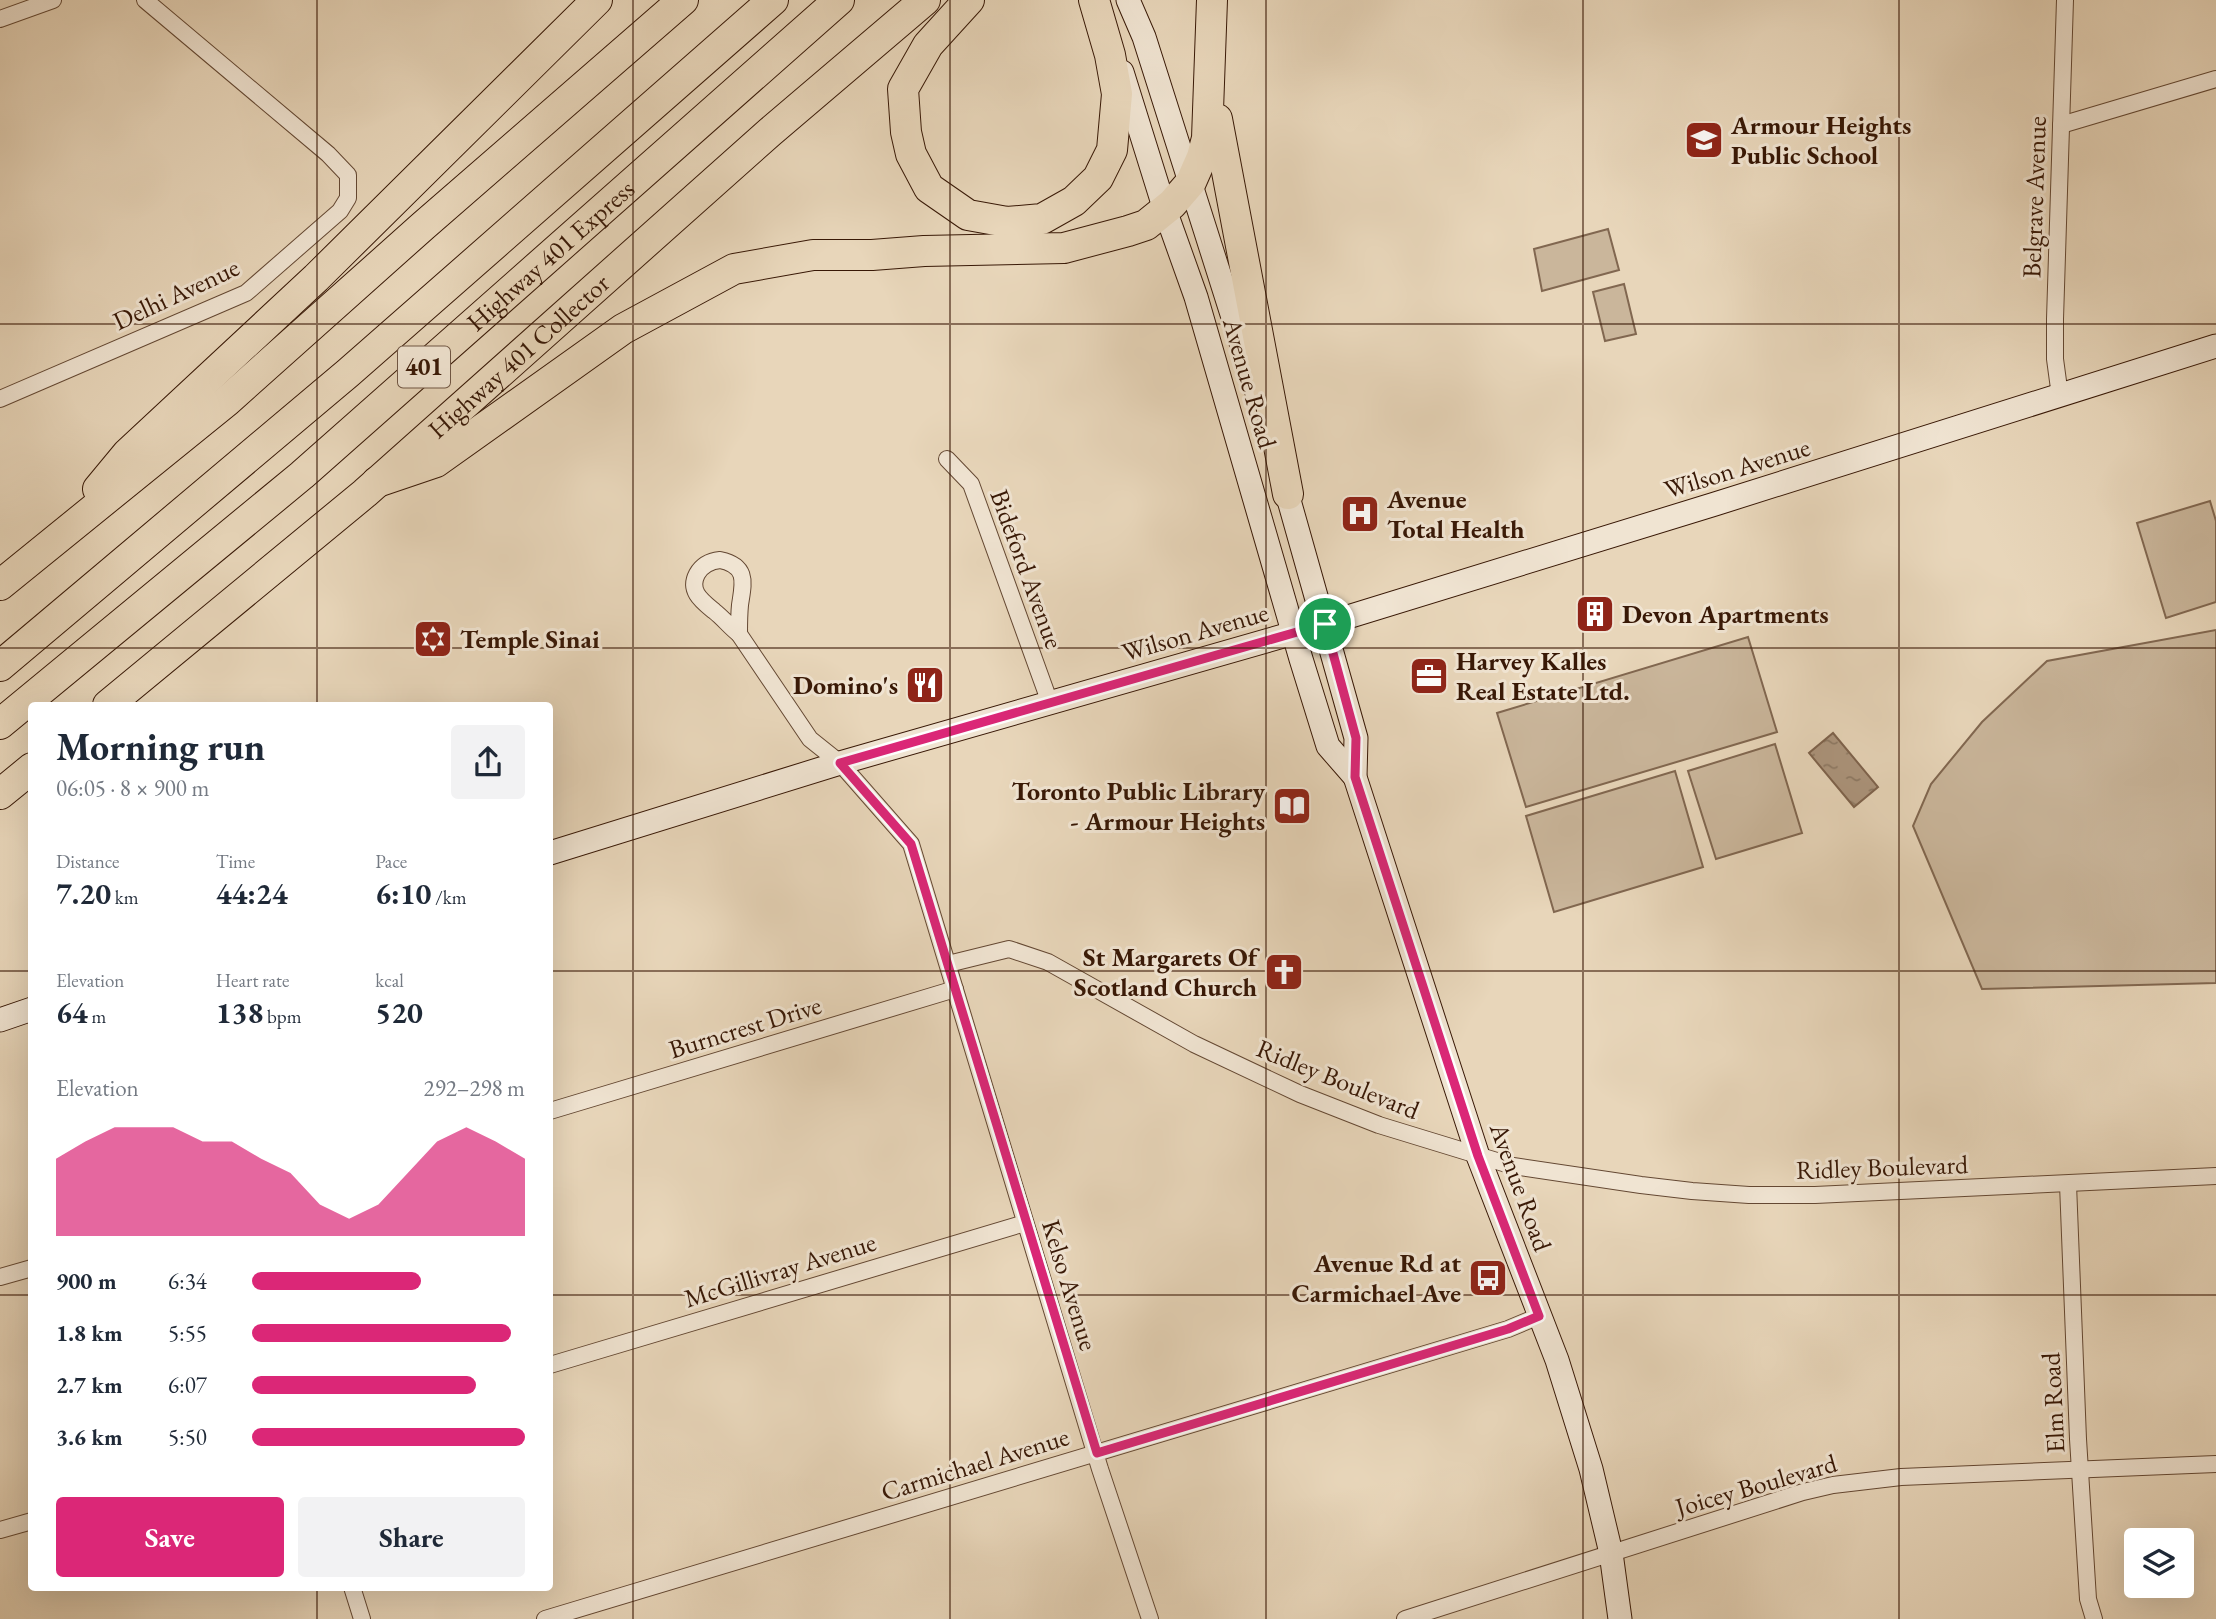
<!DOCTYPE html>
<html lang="en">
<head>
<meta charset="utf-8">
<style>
	body { margin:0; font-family:"EB Garamond",serif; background:#f2f2f3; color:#1f2937; height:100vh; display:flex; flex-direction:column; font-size:26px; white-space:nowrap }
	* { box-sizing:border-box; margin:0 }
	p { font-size:23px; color:#747a83 }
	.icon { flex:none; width:38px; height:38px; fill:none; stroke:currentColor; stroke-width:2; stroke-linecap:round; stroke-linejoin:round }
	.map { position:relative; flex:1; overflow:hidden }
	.panel { position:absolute; left:28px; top:702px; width:525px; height:889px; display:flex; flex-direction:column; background:#fff; border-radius:7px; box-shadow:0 7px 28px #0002 }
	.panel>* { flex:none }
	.buttons { position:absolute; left:2124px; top:1528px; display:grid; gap:14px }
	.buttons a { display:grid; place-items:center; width:70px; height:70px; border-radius:7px; background:#fff; box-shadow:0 7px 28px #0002; font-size:35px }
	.pin { position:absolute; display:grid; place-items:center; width:60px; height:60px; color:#fff; margin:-30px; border:4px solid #fff; border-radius:50%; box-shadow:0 2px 7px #0007 }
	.round { display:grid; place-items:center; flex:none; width:74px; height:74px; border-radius:7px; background:#f2f2f3 }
	.overview { display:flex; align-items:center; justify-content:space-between; height:119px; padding:0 28px }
	h1 { font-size:38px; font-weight:700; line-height:52px }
	.stats { display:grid; grid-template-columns:repeat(3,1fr); gap:10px; height:119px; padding:7px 28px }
	.stats div { display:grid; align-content:center }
	.stats b { font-size:30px; font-weight:700 }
	.stats small { font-size:19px; font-weight:400 }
	.stats p { font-size:19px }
	.chart { height:196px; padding:14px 28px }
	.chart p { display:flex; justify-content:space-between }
	.chart svg { width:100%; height:126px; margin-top:7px; fill:#db2777; opacity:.7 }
	.action { display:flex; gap:14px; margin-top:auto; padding:14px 28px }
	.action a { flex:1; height:80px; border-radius:7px; background:#db2777; color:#fff; font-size:28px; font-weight:700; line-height:80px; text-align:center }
	.action a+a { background:#f2f2f3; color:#1f2937 }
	ul { padding:0 28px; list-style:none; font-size:23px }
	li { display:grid; grid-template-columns:112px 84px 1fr; align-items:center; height:52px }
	li i { height:18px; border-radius:9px; background:#db2777 }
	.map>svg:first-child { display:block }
	.green { fill:#cab69b; stroke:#816750; stroke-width:2 }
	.water { fill:url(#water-ripples); stroke:#7e634d; stroke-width:2 }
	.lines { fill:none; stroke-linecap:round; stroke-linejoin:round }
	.minor-casing { stroke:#644833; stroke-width:18 }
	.secondary-casing { stroke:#381806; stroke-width:25 }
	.motorway-casing { stroke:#381806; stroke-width:32 }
	.minor { stroke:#f0e4d2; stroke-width:16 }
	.secondary { stroke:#f0e4d2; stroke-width:23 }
	.motorway { stroke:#e8d6ba; stroke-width:30 }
	.route-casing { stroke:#fff; stroke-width:14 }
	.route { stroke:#db2777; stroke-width:9 }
	.grid { fill:none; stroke:#381806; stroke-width:2; stroke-opacity:0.55 }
	.labels { text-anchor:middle; stroke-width:6; stroke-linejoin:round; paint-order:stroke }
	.shield { fill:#f0e4d2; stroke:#6f5543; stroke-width:2 }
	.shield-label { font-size:24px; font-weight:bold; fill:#381806 }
	.poi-label { font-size:26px; font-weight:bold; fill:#381806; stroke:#f0e4d2; text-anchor:start }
	.street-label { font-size:26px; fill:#381806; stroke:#f0e4d2 }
</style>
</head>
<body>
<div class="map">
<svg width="2216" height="1619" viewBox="0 0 2216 1619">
	<defs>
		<pattern id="water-ripples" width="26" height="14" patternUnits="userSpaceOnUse" patternTransform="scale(1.75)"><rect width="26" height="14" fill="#ac957d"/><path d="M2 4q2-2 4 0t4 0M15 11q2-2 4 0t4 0" fill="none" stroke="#8d7964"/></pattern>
	</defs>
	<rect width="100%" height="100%" fill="#e8d6ba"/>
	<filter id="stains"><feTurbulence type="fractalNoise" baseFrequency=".00286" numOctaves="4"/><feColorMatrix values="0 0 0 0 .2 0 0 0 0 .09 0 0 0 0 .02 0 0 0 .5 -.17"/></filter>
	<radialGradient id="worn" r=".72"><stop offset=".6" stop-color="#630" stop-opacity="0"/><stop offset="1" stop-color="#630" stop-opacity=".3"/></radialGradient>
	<g class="green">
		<path d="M 1608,229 L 1619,270 L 1542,291 L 1534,249 Z"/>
		<path d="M 1624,284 L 1636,334 L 1605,341 L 1593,292 Z"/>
		<path d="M 2210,501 L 2216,521 L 2216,602 L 2166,618 L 2137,523 Z"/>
		<path d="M 2216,630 L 2216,983 L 1982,989 L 1913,826 L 1931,784 L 1982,722 L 2047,661 Z"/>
		<path d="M 1748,637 L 1777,732 L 1526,807 L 1497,713 Z"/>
		<path d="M 1775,744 L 1802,833 L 1716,859 L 1688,771 Z"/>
		<path d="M 1675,771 L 1703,867 L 1554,912 L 1526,816 Z"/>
	</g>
	<path class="water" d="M 1833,733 L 1878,787 L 1854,807 L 1809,753 Z"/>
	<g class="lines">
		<g class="minor-casing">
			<g id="minor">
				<path d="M 0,19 L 53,0"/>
				<path d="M 2061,125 L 2216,79"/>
				<path d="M 2060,396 L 2055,359 L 2055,319 L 2065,0"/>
				<path d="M 0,399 L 246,293 L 340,211 L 348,198 L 348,175 L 328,154 L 145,0"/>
				<path d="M 947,459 L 971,484 L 1050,703"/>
				<path d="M 720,560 C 749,566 743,584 740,605 C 739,615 739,625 739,634 C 730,627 723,618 714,611 C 702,601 688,591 697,574 C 702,565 711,561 720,560 Z"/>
				<path d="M 739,634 L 810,739 L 840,763 L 911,844 L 1100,1469 L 1150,1619"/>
				<path d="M 948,964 L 1009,949 L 1048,962 L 1194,1044 L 1300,1094 L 1379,1125 L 1513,1166 L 1641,1185 L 1692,1191 L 1749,1195 L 1815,1195 L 2216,1176"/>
				<path d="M 550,1111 L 955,989"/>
				<path d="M 2068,1184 L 2078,1439 L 2088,1599 L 2094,1619"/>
				<path d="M 0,1277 L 32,1268"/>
				<path d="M 550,1365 L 1025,1223"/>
				<path d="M 0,1530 L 32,1521"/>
				<path d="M 352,1587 L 362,1619"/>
				<path d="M 545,1619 L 1508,1329 L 1539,1316"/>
				<path d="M 1405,1619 L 1803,1492 L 1833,1485 L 1901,1477 L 2216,1464"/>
			</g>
		</g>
		<g class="secondary-casing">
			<g id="secondary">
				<path d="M 1128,0 L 1144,37 L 1257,393"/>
				<path d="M 1122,72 L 1165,210 L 1196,297 L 1301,659 L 1328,746 L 1355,777"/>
				<path d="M 1283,479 L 1356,738 L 1355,777 L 1478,1156 L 1557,1360 L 1591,1469 L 1611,1553 L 1620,1619"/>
				<path d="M 550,853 L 840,763 L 1325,624 L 1715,504 L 2216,346"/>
				<path d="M 0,1020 L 32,1009"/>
			</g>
		</g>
		<g class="motorway-casing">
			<g id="motorway">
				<path d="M 969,0 L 928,45 L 903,89 L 906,132 L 911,154 L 929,188 L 968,215 L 1007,222 L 1042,219 L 1074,201 L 1098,178 L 1112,150 L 1117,94 L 1110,55 L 1094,0"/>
				<path d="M 1217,119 L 1288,494"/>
				<path d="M 377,482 L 436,462 L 623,329 L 734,269 L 813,255 L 872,255 L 924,251 L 1064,248 L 1128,231 L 1146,225 L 1172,204 L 1191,182 L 1202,157 L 1207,138 L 1212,0"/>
				<path d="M 98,489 L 127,454 L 316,278 L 597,0"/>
				<path d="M 0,585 L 227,401 L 423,226 L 683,0"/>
				<path d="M 0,666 L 348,373 L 773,0"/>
				<path id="s1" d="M 108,705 L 365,493 L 770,132 L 925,0"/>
				<path id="s2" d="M 0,724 L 302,475 L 839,0"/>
				<path d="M 0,794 L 32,768"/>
			</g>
		</g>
		<use href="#minor" class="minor"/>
		<use href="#secondary" class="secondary"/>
		<use href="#motorway" class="motorway"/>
	</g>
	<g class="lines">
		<g class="route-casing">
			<path id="route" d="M 1325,624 L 1356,738 L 1355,777 L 1478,1156 L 1539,1316 L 1508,1329 L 1097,1453 L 911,844 L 840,763 Z"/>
		</g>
		<use href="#route" class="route"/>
	</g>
	<path class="grid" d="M 317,0 L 317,705M 633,0 L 633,1619M 950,0 L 950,1619M 1266,0 L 1266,1619M 1583,0 L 1583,1619M 1899,0 L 1899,1619M 0,324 L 2216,324M 0,648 L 2216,648M 0,971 L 32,971M 550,971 L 2216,971M 0,1295 L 32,1295M 550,1295 L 2216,1295M 317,1587 L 317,1619"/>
	<defs>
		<g id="school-square" transform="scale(2.0125)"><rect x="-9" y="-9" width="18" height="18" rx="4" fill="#8f2418" stroke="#f0e4d2"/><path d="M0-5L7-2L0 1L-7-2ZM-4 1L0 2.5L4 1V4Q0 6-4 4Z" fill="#fff"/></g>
		<g id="hospital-square" transform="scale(2.0125)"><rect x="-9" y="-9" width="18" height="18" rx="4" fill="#8f2418" stroke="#f0e4d2"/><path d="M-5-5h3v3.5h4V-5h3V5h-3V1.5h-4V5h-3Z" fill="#fff"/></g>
		<g id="building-square" transform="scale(2.0125)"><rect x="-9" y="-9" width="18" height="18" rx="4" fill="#8f2418" stroke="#f0e4d2"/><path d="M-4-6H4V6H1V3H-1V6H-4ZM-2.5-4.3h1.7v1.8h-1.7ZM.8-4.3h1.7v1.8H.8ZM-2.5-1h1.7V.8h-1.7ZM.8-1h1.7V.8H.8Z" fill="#fff"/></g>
		<g id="synagogue-square" transform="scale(2.0125)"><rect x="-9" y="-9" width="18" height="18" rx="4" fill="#8f2418" stroke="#f0e4d2"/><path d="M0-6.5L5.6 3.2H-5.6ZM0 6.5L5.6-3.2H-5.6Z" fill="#fff"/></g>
		<g id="office-square" transform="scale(2.0125)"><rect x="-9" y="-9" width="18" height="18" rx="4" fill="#8f2418" stroke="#f0e4d2"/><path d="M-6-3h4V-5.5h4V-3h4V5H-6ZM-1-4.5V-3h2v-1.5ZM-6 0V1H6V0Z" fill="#fff"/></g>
		<g id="restaurant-square" transform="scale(2.0125)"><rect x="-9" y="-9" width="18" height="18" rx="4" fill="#8f2418" stroke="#f0e4d2"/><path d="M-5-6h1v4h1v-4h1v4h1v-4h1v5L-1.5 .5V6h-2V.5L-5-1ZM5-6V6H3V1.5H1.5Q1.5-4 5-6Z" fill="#fff"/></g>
		<g id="library-square" transform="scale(2.0125)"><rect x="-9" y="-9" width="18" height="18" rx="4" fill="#8f2418" stroke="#f0e4d2"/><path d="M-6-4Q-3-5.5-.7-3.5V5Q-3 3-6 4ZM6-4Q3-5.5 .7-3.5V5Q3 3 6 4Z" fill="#fff"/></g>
		<g id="church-square" transform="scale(2.0125)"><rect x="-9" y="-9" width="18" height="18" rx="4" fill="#8f2418" stroke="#f0e4d2"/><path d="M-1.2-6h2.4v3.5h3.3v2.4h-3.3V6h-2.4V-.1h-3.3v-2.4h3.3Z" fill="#fff"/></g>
		<g id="bus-square" transform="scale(2.0125)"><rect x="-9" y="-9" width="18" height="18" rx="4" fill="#8f2418" stroke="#f0e4d2"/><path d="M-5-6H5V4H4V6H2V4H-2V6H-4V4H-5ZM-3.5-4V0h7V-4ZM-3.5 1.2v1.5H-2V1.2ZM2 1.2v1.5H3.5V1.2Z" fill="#fff"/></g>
	</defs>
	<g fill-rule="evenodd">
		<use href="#school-square" x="1704" y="140"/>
		<use href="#hospital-square" x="1360" y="514"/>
		<use href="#building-square" x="1595" y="614"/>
		<use href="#synagogue-square" x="433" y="639"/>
		<use href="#office-square" x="1429" y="676"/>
		<use href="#restaurant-square" x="925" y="685"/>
		<use href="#library-square" x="1292" y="806"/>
		<use href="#church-square" x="1284" y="972"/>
		<use href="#bus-square" x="1488" y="1278"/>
	</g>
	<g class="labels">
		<rect class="shield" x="398" y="346.5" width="52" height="41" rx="5"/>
		<g class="shield-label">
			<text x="424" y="375">401</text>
		</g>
		<g class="poi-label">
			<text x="1731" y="134">Armour Heights<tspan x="1731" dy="30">Public School</tspan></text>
			<text x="1387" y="508">Avenue<tspan x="1387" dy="30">Total Health</tspan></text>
			<text x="1622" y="623">Devon Apartments</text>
			<text x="460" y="648">Temple Sinai</text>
			<text x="1456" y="670">Harvey Kalles<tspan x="1456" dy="30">Real Estate Ltd.</tspan></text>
			<text x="898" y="694" text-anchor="end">Domino's</text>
			<text x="1265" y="800" text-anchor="end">Toronto Public Library<tspan x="1265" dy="30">- Armour Heights</tspan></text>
			<text x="1257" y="966" text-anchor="end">St Margarets Of<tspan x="1257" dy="30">Scotland Church</tspan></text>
			<text x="1461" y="1272" text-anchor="end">Avenue Rd at<tspan x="1461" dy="30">Carmichael Ave</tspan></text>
		</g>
		<g class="street-label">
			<text transform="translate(2034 197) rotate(-88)" y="9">Belgrave Avenue</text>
			<text dy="9" stroke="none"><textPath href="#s2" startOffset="723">Highway 401 Express</textPath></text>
			<text transform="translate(176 294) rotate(-25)" y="9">Delhi Avenue</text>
			<text dy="9" stroke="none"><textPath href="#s1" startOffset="539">Highway 401 Collector</textPath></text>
			<text transform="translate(1250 383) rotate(74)" y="9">Avenue Road</text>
			<text transform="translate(1737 468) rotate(-17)" y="9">Wilson Avenue</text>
			<text transform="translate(1027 569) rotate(70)" y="9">Bideford Avenue</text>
			<text transform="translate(1195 632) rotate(-16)" y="9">Wilson Avenue</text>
			<text transform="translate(745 1027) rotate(-17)" y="9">Burncrest Drive</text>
			<text transform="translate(1338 1079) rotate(22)" y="9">Ridley Boulevard</text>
			<text transform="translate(1882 1167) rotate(-2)" y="9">Ridley Boulevard</text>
			<text transform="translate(1521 1187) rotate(70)" y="9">Avenue Road</text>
			<text transform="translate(780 1270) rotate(-17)" y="9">McGillivray Avenue</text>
			<text transform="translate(1070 1285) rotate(73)" y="9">Kelso Avenue</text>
			<text transform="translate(2053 1403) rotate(-93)" y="9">Elm Road</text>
			<text transform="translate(975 1464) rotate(-17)" y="9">Carmichael Avenue</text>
			<text transform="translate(1756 1485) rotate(-16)" y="9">Joicey Boulevard</text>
		</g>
	</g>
	<rect width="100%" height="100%" filter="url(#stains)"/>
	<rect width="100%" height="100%" fill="url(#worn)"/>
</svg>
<div class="buttons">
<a><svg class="icon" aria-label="layers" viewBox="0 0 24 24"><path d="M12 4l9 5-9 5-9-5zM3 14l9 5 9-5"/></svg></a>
</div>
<div class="pin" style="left:1325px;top:624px;background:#1e9e55"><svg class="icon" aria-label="arrive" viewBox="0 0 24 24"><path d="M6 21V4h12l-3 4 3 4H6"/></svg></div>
<section class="panel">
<div class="overview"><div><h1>Morning run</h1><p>06:05 · 8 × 900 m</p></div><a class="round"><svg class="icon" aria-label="share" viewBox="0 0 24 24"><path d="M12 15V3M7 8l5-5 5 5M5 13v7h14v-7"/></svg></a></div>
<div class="stats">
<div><p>Distance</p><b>7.20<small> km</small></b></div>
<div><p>Time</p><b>44:24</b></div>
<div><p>Pace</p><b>6:10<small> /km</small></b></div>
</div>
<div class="stats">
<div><p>Elevation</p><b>64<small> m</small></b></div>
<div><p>Heart rate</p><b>138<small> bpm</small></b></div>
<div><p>kcal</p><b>520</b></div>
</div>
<div class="chart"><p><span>Elevation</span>292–298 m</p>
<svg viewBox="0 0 160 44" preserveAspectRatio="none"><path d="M0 44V17L10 11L20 6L30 6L40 6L50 11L60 11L70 17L80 22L90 33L100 38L110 33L120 22L130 11L140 6L150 11L160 17V44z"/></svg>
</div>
<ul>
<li><b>900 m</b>6:34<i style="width:62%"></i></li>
<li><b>1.8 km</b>5:55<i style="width:95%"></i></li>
<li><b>2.7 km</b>6:07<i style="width:82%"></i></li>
<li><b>3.6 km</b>5:50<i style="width:100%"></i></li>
</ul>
<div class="action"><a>Save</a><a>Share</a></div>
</section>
</div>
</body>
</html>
